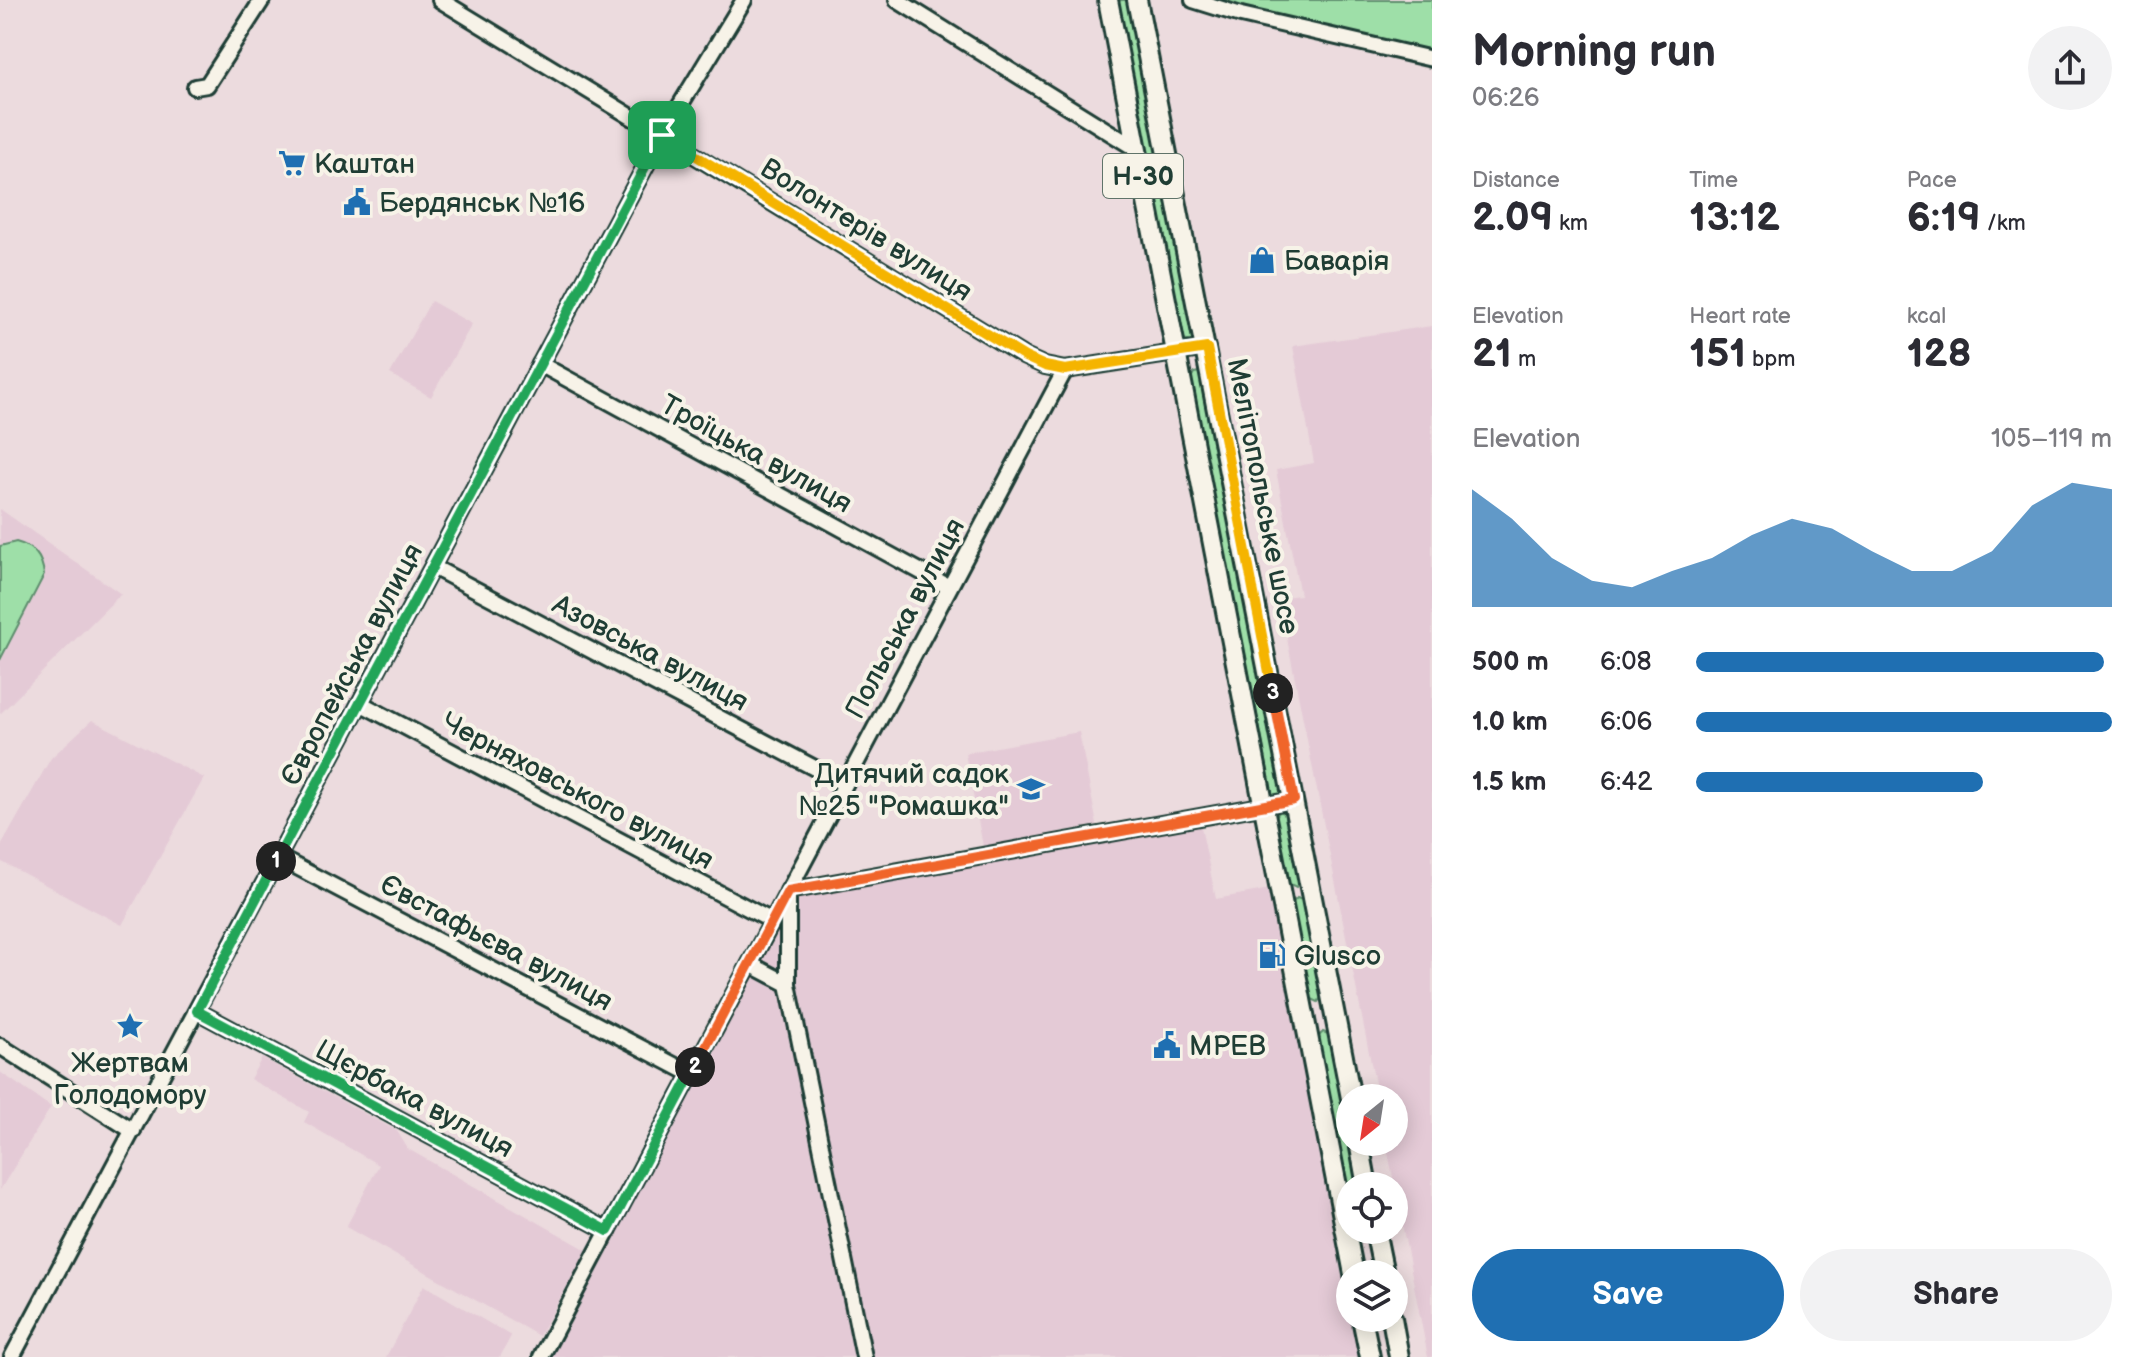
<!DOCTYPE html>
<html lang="en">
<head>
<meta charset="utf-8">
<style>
	body { margin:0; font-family:"Balsamiq Sans",sans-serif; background:#f2f2f3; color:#2b2b33; height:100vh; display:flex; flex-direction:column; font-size:30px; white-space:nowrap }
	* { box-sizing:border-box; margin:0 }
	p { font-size:26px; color:#7c7c81 }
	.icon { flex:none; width:44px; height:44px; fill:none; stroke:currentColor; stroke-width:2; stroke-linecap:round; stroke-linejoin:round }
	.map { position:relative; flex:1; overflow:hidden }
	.drawer { display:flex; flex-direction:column; background:#fff; width:720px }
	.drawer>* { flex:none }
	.needle { width:52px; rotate:210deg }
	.buttons { position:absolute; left:1336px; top:1084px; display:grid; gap:16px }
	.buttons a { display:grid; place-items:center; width:72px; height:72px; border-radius:50%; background:#fff; box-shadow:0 4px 20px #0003; font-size:40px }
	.pin { position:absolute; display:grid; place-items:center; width:68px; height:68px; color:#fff; margin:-34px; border-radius:16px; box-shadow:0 4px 12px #0006 }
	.km { position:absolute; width:40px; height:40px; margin:-20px; border-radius:50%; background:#222; color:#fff; font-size:22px; line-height:40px; text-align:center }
	.round { display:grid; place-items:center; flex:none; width:84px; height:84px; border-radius:42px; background:#f2f2f3 }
	.headline { display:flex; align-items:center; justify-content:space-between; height:136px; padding:0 40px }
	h1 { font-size:44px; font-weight:600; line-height:60px }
	.figures { display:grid; grid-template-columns:repeat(3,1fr); gap:12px; height:136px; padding:8px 40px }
	.figures div { display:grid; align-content:center }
	.figures b { font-size:40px; font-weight:600 }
	.figures small { font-size:22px; font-weight:400 }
	.figures p { font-size:22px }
	.chart { height:224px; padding:16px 40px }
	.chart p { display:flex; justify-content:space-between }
	.chart svg { width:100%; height:144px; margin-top:8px; fill:#1f6fb2; opacity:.7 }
	.cta { display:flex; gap:16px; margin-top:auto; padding:16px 40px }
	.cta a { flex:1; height:92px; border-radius:48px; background:#1f6fb2; color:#fff; font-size:32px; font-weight:600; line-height:92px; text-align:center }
	.cta a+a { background:#f2f2f3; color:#2b2b33 }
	ul { padding:0 40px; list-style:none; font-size:26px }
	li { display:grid; grid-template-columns:128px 96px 1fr; align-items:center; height:60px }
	li i { height:20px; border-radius:10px; background:#1f6fb2 }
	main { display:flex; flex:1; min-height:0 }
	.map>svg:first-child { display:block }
	.built { fill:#e4cad6 }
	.green { fill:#9edfa8; stroke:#5e8e6e; stroke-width:2 }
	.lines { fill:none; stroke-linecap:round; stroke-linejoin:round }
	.minor-casing { stroke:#1f3d34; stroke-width:20 }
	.major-casing { stroke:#1f3d34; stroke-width:24 }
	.minor { stroke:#f7f3e8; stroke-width:14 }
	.major { stroke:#f7f3e8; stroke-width:18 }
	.split-1-casing { stroke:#fff; stroke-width:16 }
	.split-2-casing { stroke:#fff; stroke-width:16 }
	.split-3-casing { stroke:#fff; stroke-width:16 }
	.split-4-casing { stroke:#fff; stroke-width:16 }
	.split-1 { stroke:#22a559; stroke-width:10 }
	.split-2 { stroke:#22a559; stroke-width:10 }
	.split-3 { stroke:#f0652b; stroke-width:10 }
	.split-4 { stroke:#f5b400; stroke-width:10 }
	.labels { text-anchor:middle; stroke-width:8; stroke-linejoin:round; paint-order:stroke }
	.shield { fill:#f7f3e8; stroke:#60746a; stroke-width:2 }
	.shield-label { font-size:26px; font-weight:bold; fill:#1f3d34 }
	.poi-label { font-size:28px; fill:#1f3d34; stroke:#f7f3e8; text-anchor:start }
	.street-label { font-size:28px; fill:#1f3d34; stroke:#f7f3e8 }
</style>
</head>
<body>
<main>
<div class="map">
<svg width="1432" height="1357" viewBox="0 0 1432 1357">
	<rect width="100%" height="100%" fill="#ecdbde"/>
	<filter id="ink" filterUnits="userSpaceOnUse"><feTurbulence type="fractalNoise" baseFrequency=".0125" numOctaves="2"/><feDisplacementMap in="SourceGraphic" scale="16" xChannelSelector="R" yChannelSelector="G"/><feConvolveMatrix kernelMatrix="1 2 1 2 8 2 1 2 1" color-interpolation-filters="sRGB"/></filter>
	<g filter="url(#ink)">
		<g class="built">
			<path d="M 431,301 L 472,324 L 431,397 L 390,374 Z"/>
			<path d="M 1432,326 L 1432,1357 L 1428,1357 L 1386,1142 L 1394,1142 L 1394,1098 L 1378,1098 L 1279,598 L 1300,595 L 1276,470 L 1314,463 L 1293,346 Z"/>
			<path d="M 0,509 L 121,594 L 0,714 Z"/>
			<path d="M 92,720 L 204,778 L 122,925 L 0,861 L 0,848 L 51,758 Z"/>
			<path d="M 1079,732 L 1097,825 L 983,846 L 965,753 Z"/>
			<path d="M 1200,822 L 1216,899 L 1270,889 L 1359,1357 L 549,1357 L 792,895 Z"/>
			<path d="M 262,1058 L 397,1131 L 408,1149 L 587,1250 L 539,1336 L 346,1227 L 379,1165 L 304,1122 L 309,1112 L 250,1079 Z"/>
			<path d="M 0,1072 L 51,1107 L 0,1190 Z"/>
			<path d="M 424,1285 L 511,1336 L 500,1357 L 386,1357 Z"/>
		</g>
		<g class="green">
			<path d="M 1117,0 L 1131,0 L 1194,338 L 1190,342 L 1183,338 Z"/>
			<path d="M 1217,0 L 1432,0 L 1432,51 L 1223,3 Z"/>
			<path d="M 1199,372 L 1202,374 L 1283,795 L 1273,797 L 1191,378 L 1194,373 Z"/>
			<path d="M 16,542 C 34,547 42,556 44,575 L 0,660 L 0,546 Z"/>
			<path d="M 1280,811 L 1288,815 L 1300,880 L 1296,887 L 1288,883 L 1275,817 Z"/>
			<path d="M 1297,898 L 1305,901 L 1322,996 L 1318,1002 L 1310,998 L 1292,903 Z"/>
			<path d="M 1323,1032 L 1331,1035 L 1359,1186 L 1350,1186 L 1350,1205 L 1318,1037 Z"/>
		</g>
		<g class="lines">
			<g class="minor-casing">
				<g id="minor">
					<path d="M 440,0 L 1025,357 L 1045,366 L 1065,370 L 1207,348"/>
					<path d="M 897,0 L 1138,150"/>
					<path d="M 1193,0 L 1241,15 L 1432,59"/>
					<path d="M 195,87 L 207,85 L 262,0"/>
					<path d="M 540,364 L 949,587"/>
					<path d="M 433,567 L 845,784"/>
					<path d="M 360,703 L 772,921"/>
					<path d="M 278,857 L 691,1074"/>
					<path d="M 750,964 L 788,984 L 864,1357"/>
					<path d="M 788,984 L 788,891 L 1294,800"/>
					<path d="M 197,1011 L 608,1231"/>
					<path d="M 0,1046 L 133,1131"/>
					<path d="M 12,1357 L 662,135 L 744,0"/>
					<path d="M 541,1357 L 1065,370"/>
				</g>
			</g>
			<g class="major-casing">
				<g id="major">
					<path d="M 1108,0 L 1354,1274"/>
					<path d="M 1137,0 L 1351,1098"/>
					<path d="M 1359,1142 L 1367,1186"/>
					<path d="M 1375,1230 L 1384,1274"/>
					<path d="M 1362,1318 L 1370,1357"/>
					<path d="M 1392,1318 L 1399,1357"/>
				</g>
			</g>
			<use href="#minor" class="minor"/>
			<use href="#major" class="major"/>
		</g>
	</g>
	<g class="lines" filter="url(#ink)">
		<g class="split-1-casing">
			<path id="split-1" d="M 276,861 L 662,135"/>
		</g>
		<g class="split-2-casing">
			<path id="split-2" d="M 276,861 L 197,1011 L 608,1231 L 695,1067"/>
		</g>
		<g class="split-3-casing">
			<path id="split-3" d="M 695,1067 L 788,891 L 1294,800 L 1273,693"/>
		</g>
		<g class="split-4-casing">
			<path id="split-4" d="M 662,135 L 1025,357 L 1045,366 L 1065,370 L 1207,348 L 1273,693"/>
		</g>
		<use href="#split-1" class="split-1"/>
		<use href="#split-2" class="split-2"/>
		<use href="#split-3" class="split-3"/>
		<use href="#split-4" class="split-4"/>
	</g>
	<defs>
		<g id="supermarket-bare" transform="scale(2.16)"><path d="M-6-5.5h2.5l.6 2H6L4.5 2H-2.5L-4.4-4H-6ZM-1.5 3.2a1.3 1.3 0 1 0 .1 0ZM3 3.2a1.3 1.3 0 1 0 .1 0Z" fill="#1f6fb2" stroke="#f7f3e8" stroke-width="2.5" paint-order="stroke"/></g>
		<g id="civic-bare" transform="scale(2.16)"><path d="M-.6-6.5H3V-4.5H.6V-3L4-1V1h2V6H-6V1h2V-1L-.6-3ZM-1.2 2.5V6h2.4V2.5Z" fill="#1f6fb2" stroke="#f7f3e8" stroke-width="2.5" paint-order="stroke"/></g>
		<g id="shop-bare" transform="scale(2.16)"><path d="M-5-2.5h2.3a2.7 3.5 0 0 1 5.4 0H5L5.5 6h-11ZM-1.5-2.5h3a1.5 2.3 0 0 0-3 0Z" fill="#1f6fb2" stroke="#f7f3e8" stroke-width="2.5" paint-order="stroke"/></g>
		<g id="school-bare" transform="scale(2.16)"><path d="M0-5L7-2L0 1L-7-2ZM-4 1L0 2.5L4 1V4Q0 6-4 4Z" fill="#1f6fb2" stroke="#f7f3e8" stroke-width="2.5" paint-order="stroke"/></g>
		<g id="fuel-bare" transform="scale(2.16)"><path d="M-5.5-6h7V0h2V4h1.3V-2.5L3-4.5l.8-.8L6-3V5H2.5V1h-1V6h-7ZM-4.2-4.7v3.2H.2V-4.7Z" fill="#1f6fb2" stroke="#f7f3e8" stroke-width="2.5" paint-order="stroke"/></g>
		<g id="sight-bare" transform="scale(2.16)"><path d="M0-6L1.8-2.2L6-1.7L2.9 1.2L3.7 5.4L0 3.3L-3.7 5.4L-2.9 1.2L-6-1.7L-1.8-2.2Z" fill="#1f6fb2" stroke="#f7f3e8" stroke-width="2.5" paint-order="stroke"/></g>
	</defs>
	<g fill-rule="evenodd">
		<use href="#supermarket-bare" x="292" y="163"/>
		<use href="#civic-bare" x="357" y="202"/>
		<use href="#shop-bare" x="1262" y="260"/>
		<use href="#school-bare" x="1031" y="789"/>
		<use href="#fuel-bare" x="1272" y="955"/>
		<use href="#sight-bare" x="130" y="1026"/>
		<use href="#civic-bare" x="1167" y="1045"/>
	</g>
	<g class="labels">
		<rect class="shield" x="1103" y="154" width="80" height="44" rx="6"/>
		<g class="shield-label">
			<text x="1143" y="185">Н-30</text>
		</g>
		<g class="poi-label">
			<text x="314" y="173">Каштан</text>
			<text x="379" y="212">Бердянськ №16</text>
			<text x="1284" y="270">Баварія</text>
			<text x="1009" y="783" text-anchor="end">Дитячий садок<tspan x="1009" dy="32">№25 "Ромашка"</tspan></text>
			<text x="1294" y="965">Glusco</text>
			<text x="1189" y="1055">МРЕВ</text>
			<text x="130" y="1072" text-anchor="middle">Жертвам<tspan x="130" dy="32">Голодомору</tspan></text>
		</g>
		<g class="street-label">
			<text transform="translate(867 229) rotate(32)" y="10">Волонтерів вулиця</text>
			<text transform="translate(757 453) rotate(29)" y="10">Троїцька вулиця</text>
			<text transform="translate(1264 496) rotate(79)" y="10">Мелітопольське шосе</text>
			<text transform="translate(904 618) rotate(-62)" y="10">Польська вулиця</text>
			<text transform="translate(651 652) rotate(28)" y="10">Азовська вулиця</text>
			<text transform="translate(351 664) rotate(-62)" y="10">Європейська вулиця</text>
			<text transform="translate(578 790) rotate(28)" y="10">Черняховського вулиця</text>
			<text transform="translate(497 942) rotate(28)" y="10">Євстафьєва вулиця</text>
			<text transform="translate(415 1098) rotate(28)" y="10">Щєрбака вулиця</text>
		</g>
	</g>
</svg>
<div class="buttons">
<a><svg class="needle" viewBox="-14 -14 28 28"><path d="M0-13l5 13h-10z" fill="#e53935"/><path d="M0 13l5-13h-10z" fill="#7c7c81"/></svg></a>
<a><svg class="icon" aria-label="locate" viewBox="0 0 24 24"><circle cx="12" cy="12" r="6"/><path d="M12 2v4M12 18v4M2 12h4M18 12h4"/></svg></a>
<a><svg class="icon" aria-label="layers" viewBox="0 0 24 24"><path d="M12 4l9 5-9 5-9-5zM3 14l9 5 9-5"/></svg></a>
</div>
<div class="pin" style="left:662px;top:135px;background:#1e9e55"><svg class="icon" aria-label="arrive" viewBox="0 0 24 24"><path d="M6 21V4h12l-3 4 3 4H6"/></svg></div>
<b class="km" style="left:276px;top:861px">1</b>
<b class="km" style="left:695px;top:1067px">2</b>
<b class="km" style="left:1273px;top:693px">3</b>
</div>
<section class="drawer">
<div class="headline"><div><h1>Morning run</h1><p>06:26</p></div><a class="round"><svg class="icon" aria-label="share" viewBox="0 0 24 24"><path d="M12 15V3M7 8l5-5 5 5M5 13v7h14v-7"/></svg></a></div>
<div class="figures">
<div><p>Distance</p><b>2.09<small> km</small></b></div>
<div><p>Time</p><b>13:12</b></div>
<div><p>Pace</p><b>6:19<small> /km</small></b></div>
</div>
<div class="figures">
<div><p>Elevation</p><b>21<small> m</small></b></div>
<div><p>Heart rate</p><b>151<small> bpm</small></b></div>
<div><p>kcal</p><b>128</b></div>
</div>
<div class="chart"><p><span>Elevation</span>105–119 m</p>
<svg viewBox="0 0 160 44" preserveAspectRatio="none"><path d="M0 44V8L10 17L20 29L30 36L40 38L50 33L60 29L70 22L80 17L90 20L100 27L110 33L120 33L130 27L140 13L150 6L160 8V44z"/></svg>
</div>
<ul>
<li><b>500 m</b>6:08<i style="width:98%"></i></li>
<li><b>1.0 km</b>6:06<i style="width:100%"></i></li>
<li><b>1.5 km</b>6:42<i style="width:69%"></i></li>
</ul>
<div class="cta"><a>Save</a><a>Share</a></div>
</section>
</main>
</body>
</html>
